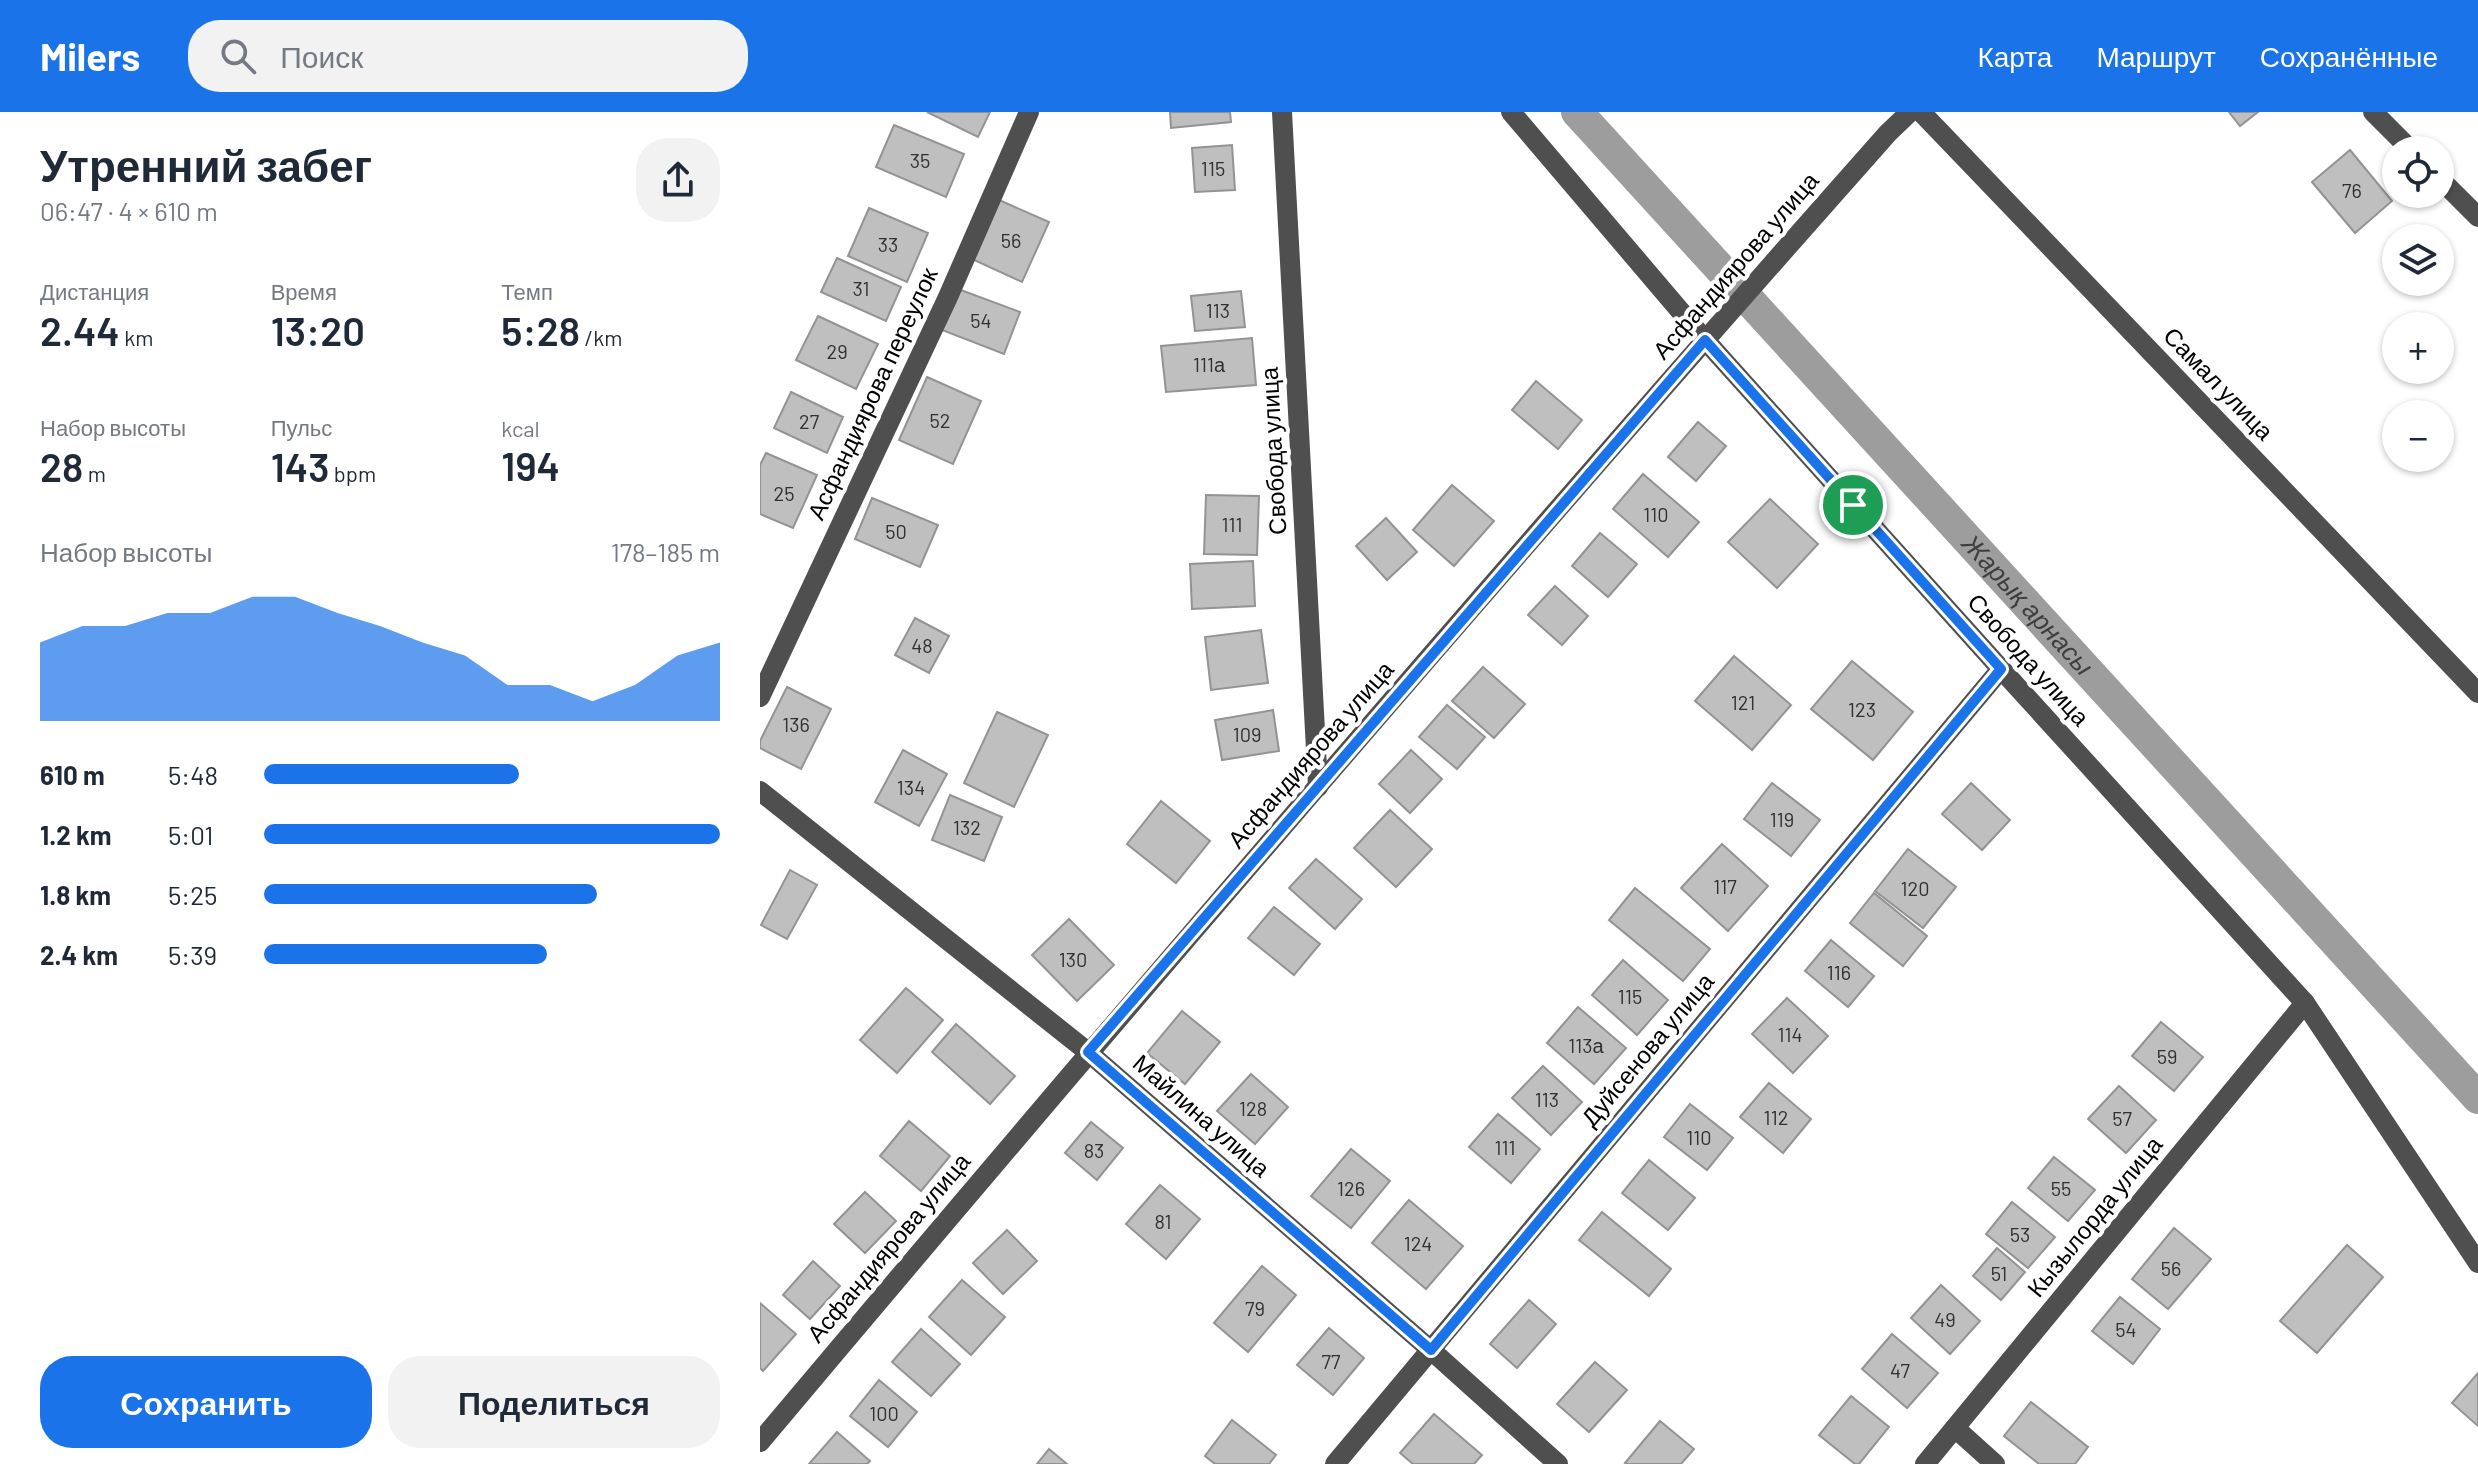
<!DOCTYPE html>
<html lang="ru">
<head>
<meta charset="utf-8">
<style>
	body { margin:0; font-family:Barlow,sans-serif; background:#f2f2f3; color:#1f2937; height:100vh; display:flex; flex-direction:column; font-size:30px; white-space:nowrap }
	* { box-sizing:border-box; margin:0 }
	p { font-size:26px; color:#747a83 }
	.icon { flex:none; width:44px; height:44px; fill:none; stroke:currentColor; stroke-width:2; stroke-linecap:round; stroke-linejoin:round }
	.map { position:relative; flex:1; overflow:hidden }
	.sheet { display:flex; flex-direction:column; background:#fff; width:760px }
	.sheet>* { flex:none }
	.tools { position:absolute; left:1622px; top:24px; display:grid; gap:16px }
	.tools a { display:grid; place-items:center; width:72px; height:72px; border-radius:50%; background:#fff; box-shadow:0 2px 6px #0004; font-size:40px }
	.pin { position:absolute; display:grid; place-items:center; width:68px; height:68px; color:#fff; margin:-34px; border:4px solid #fff; border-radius:50%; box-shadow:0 2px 8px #0007 }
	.round { display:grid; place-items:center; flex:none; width:84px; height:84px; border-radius:32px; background:#f2f2f3 }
	.overview { display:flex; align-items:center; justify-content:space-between; height:136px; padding:0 40px }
	h1 { font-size:44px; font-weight:600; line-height:60px }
	.metrics { display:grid; grid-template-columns:repeat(3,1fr); gap:12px; height:136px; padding:8px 40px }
	.metrics div { display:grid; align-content:center }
	.metrics b { font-size:40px; font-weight:600 }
	.metrics small { font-size:22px; font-weight:400 }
	.metrics p { font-size:22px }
	.chart { height:224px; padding:16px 40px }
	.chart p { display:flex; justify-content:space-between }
	.chart svg { width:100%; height:144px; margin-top:8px; fill:#1a73e8; opacity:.7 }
	.cta { display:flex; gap:16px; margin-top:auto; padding:16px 40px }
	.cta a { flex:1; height:92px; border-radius:32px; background:#1a73e8; color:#fff; font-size:32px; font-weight:600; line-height:92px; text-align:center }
	.cta a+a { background:#f2f2f3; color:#1f2937 }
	ul { padding:0 40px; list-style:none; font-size:26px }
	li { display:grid; grid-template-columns:128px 96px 1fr; align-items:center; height:60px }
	li i { height:20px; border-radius:10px; background:#1a73e8 }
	header { display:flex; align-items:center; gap:48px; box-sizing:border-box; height:112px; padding:0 40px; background:#1a73e8; color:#fff }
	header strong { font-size:38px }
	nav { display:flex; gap:44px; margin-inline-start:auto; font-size:28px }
	.search { width:560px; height:72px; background:#f2f2f3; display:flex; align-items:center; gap:20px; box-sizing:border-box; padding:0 28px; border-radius:32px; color:#747a83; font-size:30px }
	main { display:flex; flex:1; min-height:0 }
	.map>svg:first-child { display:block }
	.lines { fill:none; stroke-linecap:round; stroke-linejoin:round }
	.canal { stroke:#9d9d9d; stroke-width:32 }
	.building { fill:#bfbfbf; stroke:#939393; stroke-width:2 }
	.minor { stroke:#4f4f4f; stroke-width:20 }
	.route-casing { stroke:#fff; stroke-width:16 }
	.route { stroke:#1a73e8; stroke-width:10 }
	.labels { text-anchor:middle; stroke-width:8; stroke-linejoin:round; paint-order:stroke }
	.number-label { font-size:20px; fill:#303030 }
	.street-label { font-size:24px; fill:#000; stroke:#fff }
	.water-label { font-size:26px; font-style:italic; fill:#3e3e3e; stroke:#fff }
</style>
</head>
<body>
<header>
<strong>Milers</strong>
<div class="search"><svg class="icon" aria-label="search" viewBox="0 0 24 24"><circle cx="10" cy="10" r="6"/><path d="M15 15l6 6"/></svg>Поиск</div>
<nav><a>Карта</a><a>Маршрут</a><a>Сохранённые</a></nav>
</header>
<main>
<section class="sheet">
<div class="overview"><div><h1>Утренний забег</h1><p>06:47 · 4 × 610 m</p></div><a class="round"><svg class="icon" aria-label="share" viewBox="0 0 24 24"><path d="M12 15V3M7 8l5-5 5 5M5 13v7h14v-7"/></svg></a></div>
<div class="metrics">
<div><p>Дистанция</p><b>2.44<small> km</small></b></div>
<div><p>Время</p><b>13:20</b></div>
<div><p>Темп</p><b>5:28<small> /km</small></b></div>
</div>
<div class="metrics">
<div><p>Набор высоты</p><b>28<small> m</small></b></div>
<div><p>Пульс</p><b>143<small> bpm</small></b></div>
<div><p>kcal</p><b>194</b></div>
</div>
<div class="chart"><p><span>Набор высоты</span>178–185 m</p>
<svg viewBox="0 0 160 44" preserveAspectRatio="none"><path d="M0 44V20L10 15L20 15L30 11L40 11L50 6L60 6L70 11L80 15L90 20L100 24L110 33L120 33L130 38L140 33L150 24L160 20V44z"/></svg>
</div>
<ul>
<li><b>610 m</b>5:48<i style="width:56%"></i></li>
<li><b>1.2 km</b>5:01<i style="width:100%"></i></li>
<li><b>1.8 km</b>5:25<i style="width:73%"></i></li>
<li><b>2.4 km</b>5:39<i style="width:62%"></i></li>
</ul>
<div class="cta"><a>Сохранить</a><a>Поделиться</a></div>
</section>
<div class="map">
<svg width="1718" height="1352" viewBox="0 0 1718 1352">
	<rect width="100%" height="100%" fill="#fff"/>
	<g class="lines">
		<path class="canal" id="s1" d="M 817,0 L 1718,986"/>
	</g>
	<g class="building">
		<path d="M 167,0 L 230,0 L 218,25 Z"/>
		<path d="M 410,0 L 470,0 L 471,10 L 411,16 Z"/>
		<path d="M 1469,0 L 1498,0 L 1480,14 Z"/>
		<path d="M 134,13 L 204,42 L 186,85 L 116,55 Z"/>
		<path d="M 472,33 L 475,78 L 435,80 L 432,36 Z"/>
		<path d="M 1590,38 L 1632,89 L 1595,121 L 1552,70 Z"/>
		<path d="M 239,88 L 289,110 L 262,170 L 212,147 Z"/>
		<path d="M 109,96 L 168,121 L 147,170 L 88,144 Z"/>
		<path d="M 77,146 L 141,175 L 126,209 L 61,180 Z"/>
		<path d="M 198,177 L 260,200 L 244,242 L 182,218 Z"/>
		<path d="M 481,179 L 485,215 L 435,219 L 431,184 Z"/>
		<path d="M 58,204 L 118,232 L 96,277 L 36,248 Z"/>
		<path d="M 492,226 L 496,273 L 406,280 L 401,234 Z"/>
		<path d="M 167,265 L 221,289 L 193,352 L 139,328 Z"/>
		<path d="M 776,269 L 822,308 L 798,337 L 752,298 Z"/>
		<path d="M 31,280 L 83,305 L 67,341 L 14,316 Z"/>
		<path d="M 938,310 L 966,334 L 936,369 L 908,345 Z"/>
		<path d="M 6,341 L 57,363 L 33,416 L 0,402 L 0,353 Z"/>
		<path d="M 883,362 L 939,410 L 908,445 L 853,397 Z"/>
		<path d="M 692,373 L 734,409 L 694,454 L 653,418 Z"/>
		<path d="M 446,383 L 499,384 L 497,443 L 444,442 Z"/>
		<path d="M 112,386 L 178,413 L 160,455 L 95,427 Z"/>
		<path d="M 1010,387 L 1058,432 L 1017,476 L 968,430 Z"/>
		<path d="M 626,406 L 657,440 L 627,468 L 596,434 Z"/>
		<path d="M 840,421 L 877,452 L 848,485 L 812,454 Z"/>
		<path d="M 493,449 L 495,494 L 432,497 L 430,452 Z"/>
		<path d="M 795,474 L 828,504 L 802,533 L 768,503 Z"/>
		<path d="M 155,506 L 189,524 L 169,561 L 135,543 Z"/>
		<path d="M 501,518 L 508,571 L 451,578 L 445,525 Z"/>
		<path d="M 974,544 L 1031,593 L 992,638 L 935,589 Z"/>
		<path d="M 1092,549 L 1153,600 L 1113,648 L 1051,597 Z"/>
		<path d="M 723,555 L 765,592 L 734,626 L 692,589 Z"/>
		<path d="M 27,575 L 71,597 L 41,657 L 0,636 L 0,629 Z"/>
		<path d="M 687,593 L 725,625 L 697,657 L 659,625 Z"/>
		<path d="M 513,598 L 519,639 L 462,648 L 455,608 Z"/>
		<path d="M 237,600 L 288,623 L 254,695 L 204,671 Z"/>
		<path d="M 143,638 L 187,662 L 159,714 L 115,690 Z"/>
		<path d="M 651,638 L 682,667 L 650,701 L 619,672 Z"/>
		<path d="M 1012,671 L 1060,708 L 1031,744 L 984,707 Z"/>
		<path d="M 1211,671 L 1250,708 L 1222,738 L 1182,702 Z"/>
		<path d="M 190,683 L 242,705 L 224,749 L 172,728 Z"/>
		<path d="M 401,689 L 450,729 L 416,771 L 367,732 Z"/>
		<path d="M 630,698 L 672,737 L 636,775 L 594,736 Z"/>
		<path d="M 962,732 L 1008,774 L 968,819 L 921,776 Z"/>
		<path d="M 1148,737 L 1196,775 L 1163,816 L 1115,779 Z"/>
		<path d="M 556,747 L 602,787 L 575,817 L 529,776 Z"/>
		<path d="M 30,758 L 57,773 L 27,827 L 1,813 Z"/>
		<path d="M 875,776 L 950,837 L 923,869 L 849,808 Z"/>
		<path d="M 1114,781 L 1167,824 L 1143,854 L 1090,811 Z"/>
		<path d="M 514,795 L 560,832 L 534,863 L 488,826 Z"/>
		<path d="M 309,807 L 354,853 L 317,889 L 272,843 Z"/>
		<path d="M 1071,828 L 1114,864 L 1088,895 L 1045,859 Z"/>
		<path d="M 863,848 L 908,888 L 877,923 L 832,883 Z"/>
		<path d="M 146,876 L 183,908 L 137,961 L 100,928 Z"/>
		<path d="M 1027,886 L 1068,924 L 1033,961 L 992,922 Z"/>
		<path d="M 818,895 L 866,936 L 834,972 L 787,931 Z"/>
		<path d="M 422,899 L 460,930 L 425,972 L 387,941 Z"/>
		<path d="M 1401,910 L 1443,945 L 1414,979 L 1372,944 Z"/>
		<path d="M 196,912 L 255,964 L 230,992 L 172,940 Z"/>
		<path d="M 783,954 L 822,990 L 791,1023 L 752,986 Z"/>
		<path d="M 491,962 L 528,995 L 495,1032 L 457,999 Z"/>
		<path d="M 1009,971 L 1051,1007 L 1023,1041 L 980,1005 Z"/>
		<path d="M 1359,974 L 1396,1008 L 1366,1041 L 1328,1007 Z"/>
		<path d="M 930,992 L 973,1026 L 947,1058 L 904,1025 Z"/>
		<path d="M 738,1002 L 780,1037 L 751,1071 L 709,1035 Z"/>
		<path d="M 149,1009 L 190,1044 L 161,1079 L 120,1044 Z"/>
		<path d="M 331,1010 L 363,1036 L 337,1068 L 305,1041 Z"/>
		<path d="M 591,1037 L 630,1069 L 591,1116 L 551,1084 Z"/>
		<path d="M 1294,1045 L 1335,1078 L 1308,1109 L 1268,1076 Z"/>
		<path d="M 889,1048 L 935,1086 L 908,1118 L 862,1081 Z"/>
		<path d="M 400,1073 L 440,1107 L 406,1147 L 366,1112 Z"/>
		<path d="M 105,1080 L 136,1109 L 105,1141 L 74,1112 Z"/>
		<path d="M 649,1088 L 703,1134 L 666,1177 L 612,1131 Z"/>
		<path d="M 1252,1090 L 1295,1125 L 1268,1156 L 1226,1122 Z"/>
		<path d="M 842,1100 L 911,1157 L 889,1184 L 819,1128 Z"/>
		<path d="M 1414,1116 L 1451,1147 L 1408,1197 L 1372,1167 Z"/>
		<path d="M 247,1118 L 277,1149 L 243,1182 L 213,1151 Z"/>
		<path d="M 1587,1133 L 1623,1165 L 1557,1241 L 1520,1209 Z"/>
		<path d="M 1237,1136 L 1265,1160 L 1241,1188 L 1213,1164 Z"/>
		<path d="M 53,1149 L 80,1174 L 50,1207 L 23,1183 Z"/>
		<path d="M 502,1154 L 536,1183 L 488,1240 L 454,1211 Z"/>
		<path d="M 202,1168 L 245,1205 L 211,1243 L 169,1205 Z"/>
		<path d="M 1181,1173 L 1220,1209 L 1190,1242 L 1151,1206 Z"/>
		<path d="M 1360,1185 L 1400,1217 L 1373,1252 L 1332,1219 Z"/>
		<path d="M 769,1188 L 796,1212 L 757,1256 L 730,1232 Z"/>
		<path d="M 0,1191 L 36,1222 L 3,1259 L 0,1256 Z"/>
		<path d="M 569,1216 L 604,1246 L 573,1283 L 537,1253 Z"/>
		<path d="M 161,1217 L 200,1252 L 171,1284 L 132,1250 Z"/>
		<path d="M 1132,1222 L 1178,1261 L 1147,1296 L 1102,1257 Z"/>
		<path d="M 835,1250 L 867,1278 L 829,1320 L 797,1292 Z"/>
		<path d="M 1718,1261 L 1718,1314 L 1692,1291 Z"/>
		<path d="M 119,1268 L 157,1300 L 128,1335 L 90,1304 Z"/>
		<path d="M 1091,1284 L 1129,1315 L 1099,1352 L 1095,1352 L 1059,1323 Z"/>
		<path d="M 1271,1290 L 1328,1335 L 1315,1352 L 1279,1352 L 1244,1324 Z"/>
		<path d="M 674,1302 L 722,1343 L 714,1352 L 653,1352 L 640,1341 Z"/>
		<path d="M 472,1308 L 516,1343 L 509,1352 L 455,1352 L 445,1344 Z"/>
		<path d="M 900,1309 L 934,1337 L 921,1352 L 867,1352 L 865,1351 Z"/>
		<path d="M 77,1320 L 110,1349 L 107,1352 L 49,1352 Z"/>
		<path d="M 289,1337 L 307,1352 L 277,1352 Z"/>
	</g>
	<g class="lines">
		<g class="minor">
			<path d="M 522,0 L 558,675"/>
			<path d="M 751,0 L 945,228 L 1241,557 L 1545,891 L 1718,1151"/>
			<path d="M 1161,0 L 1718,581"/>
			<path d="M 1613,0 L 1651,38"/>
			<path d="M 1680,67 L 1718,105"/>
			<path d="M 0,585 L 188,185 L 269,0"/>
			<path d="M 0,679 L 328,940 L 671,1238 L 798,1352"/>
			<path d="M 1195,1316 L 1235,1352"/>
			<path d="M 0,1330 C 371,889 746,452 1128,21 L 1150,0"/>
			<path d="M 575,1352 L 1241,557"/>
			<path d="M 1165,1352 L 1545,891"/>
		</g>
	</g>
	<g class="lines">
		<g class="route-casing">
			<path id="route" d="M 945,228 L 1241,557 L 671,1238 L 328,940 Z"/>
		</g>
		<use href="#route" class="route"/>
	</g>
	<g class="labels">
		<g class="number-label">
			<text x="160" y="56">35</text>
			<text x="453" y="64">115</text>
			<text x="1592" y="86">76</text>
			<text x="251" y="136">56</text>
			<text x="128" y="140">33</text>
			<text x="101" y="184">31</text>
			<text x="458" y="206">113</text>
			<text x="221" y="216">54</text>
			<text x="77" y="247">29</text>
			<text x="449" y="260">111а</text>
			<text x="180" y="316">52</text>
			<text x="49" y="317">27</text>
			<text x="24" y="389">25</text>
			<text x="896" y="410">110</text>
			<text x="472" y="420">111</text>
			<text x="136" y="427">50</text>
			<text x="162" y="541">48</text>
			<text x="983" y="598">121</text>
			<text x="1102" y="605">123</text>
			<text x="36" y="620">136</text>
			<text x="487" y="630">109</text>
			<text x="151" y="683">134</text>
			<text x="1022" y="715">119</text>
			<text x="207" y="723">132</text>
			<text x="965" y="782">117</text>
			<text x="1155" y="784">120</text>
			<text x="313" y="855">130</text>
			<text x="1079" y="868">116</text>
			<text x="870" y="892">115</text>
			<text x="1030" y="930">114</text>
			<text x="826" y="941">113а</text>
			<text x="1407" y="952">59</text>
			<text x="787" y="995">113</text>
			<text x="493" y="1004">128</text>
			<text x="1016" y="1013">112</text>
			<text x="1362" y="1014">57</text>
			<text x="939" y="1033">110</text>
			<text x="745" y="1043">111</text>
			<text x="334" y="1046">83</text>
			<text x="591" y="1084">126</text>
			<text x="1301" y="1084">55</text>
			<text x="403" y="1117">81</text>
			<text x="1260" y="1130">53</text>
			<text x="658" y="1139">124</text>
			<text x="1411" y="1164">56</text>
			<text x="1239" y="1169">51</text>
			<text x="495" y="1204">79</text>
			<text x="1185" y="1215">49</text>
			<text x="1366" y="1225">54</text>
			<text x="571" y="1257">77</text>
			<text x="1140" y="1266">47</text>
			<text x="124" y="1309">100</text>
		</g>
		<g class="street-label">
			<text transform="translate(976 154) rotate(-49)" y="8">Асфандиярова улица</text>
			<text transform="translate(1458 272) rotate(46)" y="8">Самал улица</text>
			<text transform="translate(113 282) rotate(-65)" y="8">Асфандиярова переулок</text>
			<text transform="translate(514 339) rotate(-93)" y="8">Свобода улица</text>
			<text transform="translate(1268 548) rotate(48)" y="8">Свобода улица</text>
			<text transform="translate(551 643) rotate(-49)" y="8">Асфандиярова улица</text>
			<text transform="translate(888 938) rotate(-50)" y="8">Дуйсенова улица</text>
			<text transform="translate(441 1004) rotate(41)" y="8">Майлина улица</text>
			<text transform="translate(1335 1105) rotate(-51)" y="8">Кызылорда улица</text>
			<text transform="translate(129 1136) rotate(-50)" y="8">Асфандиярова улица</text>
		</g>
		<g class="water-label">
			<text dy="9" stroke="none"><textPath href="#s1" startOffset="668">Жарық арнасы</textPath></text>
		</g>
	</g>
</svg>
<div class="tools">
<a><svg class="icon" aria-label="locate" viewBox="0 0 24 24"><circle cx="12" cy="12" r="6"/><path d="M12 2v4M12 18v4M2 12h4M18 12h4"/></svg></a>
<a><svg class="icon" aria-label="layers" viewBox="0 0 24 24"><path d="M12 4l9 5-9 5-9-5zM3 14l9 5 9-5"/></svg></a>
<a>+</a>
<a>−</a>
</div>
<div class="pin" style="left:1093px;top:393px;background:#1e9e55"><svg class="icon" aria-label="arrive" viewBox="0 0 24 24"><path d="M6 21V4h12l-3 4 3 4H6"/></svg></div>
</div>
</main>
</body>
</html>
